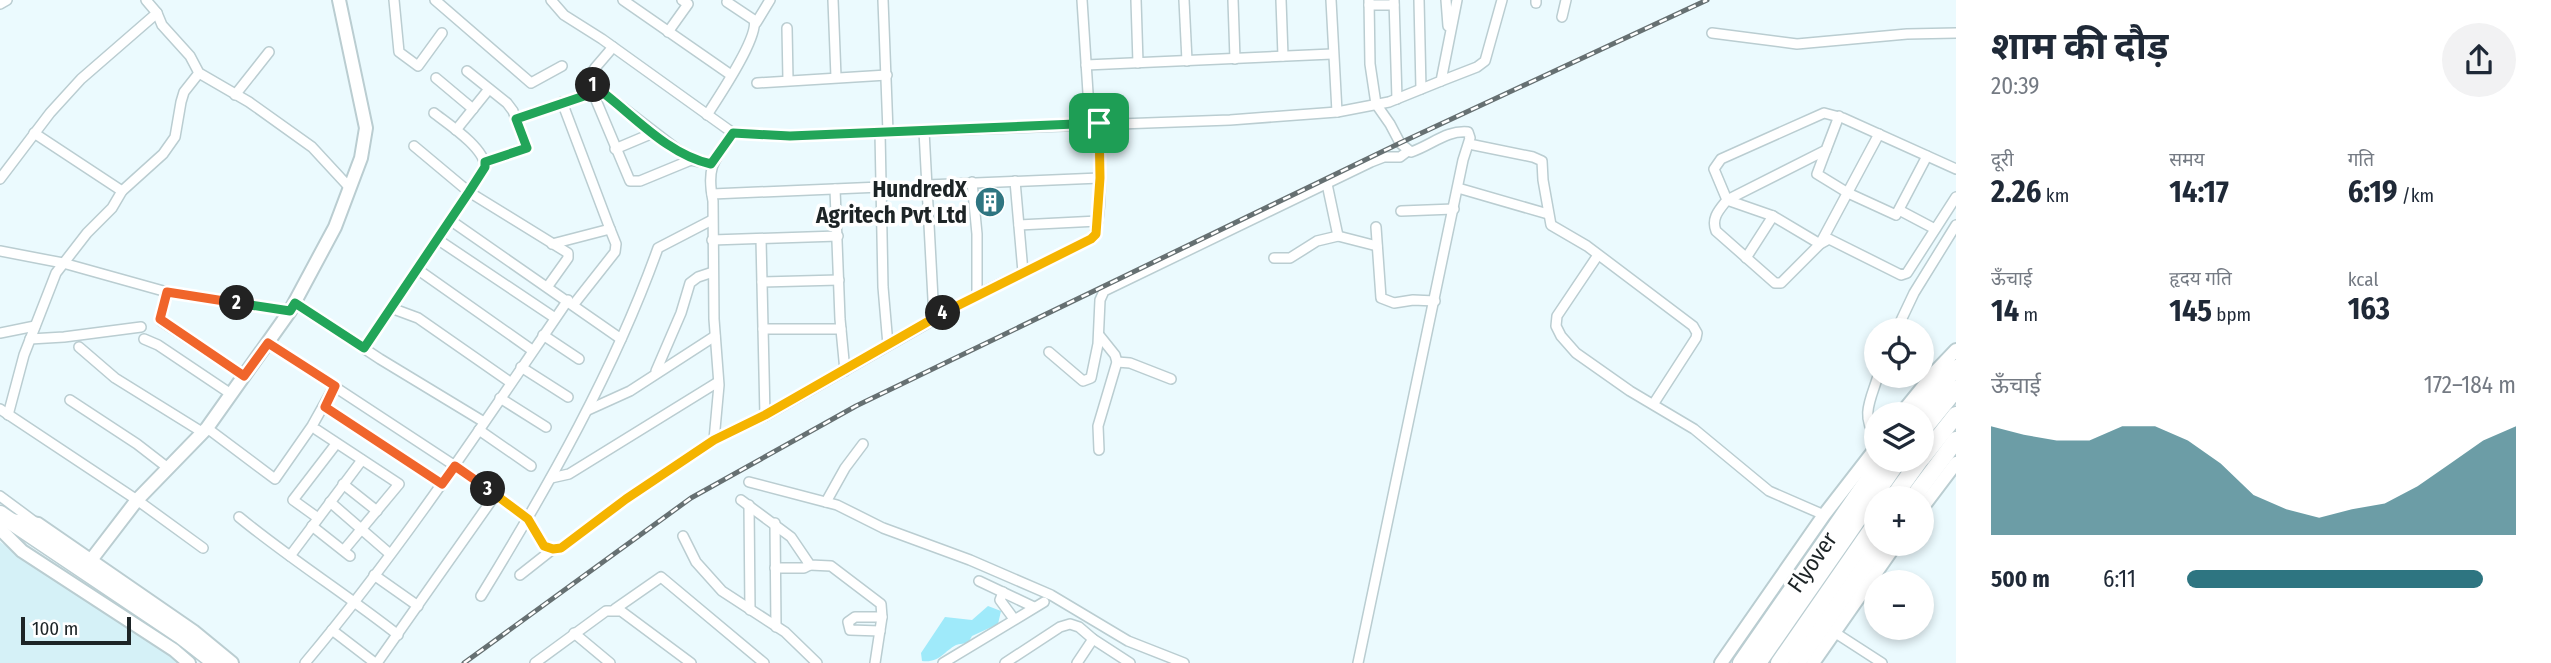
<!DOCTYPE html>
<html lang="hi">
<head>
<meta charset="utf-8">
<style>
	body { margin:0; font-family:"Fira Sans Condensed","Noto Sans Devanagari",sans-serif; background:#f2f2f3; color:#1f2937; height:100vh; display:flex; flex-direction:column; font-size:26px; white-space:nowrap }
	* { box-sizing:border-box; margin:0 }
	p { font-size:23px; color:#747a83 }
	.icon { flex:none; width:38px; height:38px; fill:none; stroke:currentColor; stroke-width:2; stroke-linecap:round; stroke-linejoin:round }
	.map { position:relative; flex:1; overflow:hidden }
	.sheet { display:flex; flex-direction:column; background:#fff; width:595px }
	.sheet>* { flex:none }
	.buttons { position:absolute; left:1864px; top:318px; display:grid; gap:14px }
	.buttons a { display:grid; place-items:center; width:70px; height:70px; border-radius:50%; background:#fff; box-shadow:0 4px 10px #0003; font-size:35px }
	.scale { position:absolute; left:21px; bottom:18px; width:110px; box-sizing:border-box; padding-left:7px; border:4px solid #1d2426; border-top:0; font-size:19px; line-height:24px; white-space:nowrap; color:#1d2426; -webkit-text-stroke:5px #fff; paint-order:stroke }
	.pin { position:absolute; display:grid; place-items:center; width:60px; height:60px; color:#fff; margin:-30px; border-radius:14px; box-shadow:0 4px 10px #0006 }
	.km { position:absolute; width:35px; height:35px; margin:-18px; border-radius:50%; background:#222; color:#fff; font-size:19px; line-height:35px; text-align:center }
	.round { display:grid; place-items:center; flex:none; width:74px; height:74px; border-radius:37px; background:#f2f2f3 }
	.summary { display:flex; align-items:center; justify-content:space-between; height:119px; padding:0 35px }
	h1 { font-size:38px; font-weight:700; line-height:52px }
	.figures { display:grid; grid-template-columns:repeat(3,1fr); gap:10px; height:119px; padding:7px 35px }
	.figures div { display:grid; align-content:center }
	.figures b { font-size:30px; font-weight:700 }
	.figures small { font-size:19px; font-weight:400 }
	.figures p { font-size:19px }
	.chart { height:196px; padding:14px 35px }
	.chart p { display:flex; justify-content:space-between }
	.chart svg { width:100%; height:126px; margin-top:7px; fill:#2e7581; opacity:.7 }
	ul { padding:0 35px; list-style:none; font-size:23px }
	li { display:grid; grid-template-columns:112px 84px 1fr; align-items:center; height:52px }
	li i { height:18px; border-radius:9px; background:#2e7581 }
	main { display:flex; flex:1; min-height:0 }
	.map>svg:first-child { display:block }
	.built { fill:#d5f1f7 }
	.water { fill:#9feafa }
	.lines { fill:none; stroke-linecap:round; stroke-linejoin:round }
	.street-casing { stroke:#bacdd1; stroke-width:12 }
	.secondary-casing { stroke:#bacdd1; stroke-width:16 }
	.highway-casing { stroke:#bacdd1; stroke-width:19 }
	.street { stroke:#fff; stroke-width:9 }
	.secondary { stroke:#fff; stroke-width:12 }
	.highway { stroke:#fff; stroke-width:16 }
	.rail-casing { stroke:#667072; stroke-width:5 }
	.rail { stroke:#fff; stroke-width:2.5; stroke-dasharray:8; stroke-linecap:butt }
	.split-1-casing { stroke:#fff; stroke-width:14 }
	.split-2-casing { stroke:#fff; stroke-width:14 }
	.split-3-casing { stroke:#fff; stroke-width:14 }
	.split-4-casing { stroke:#fff; stroke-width:14 }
	.split-5-casing { stroke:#fff; stroke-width:14 }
	.split-1 { stroke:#22a559; stroke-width:9 }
	.split-2 { stroke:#22a559; stroke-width:9 }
	.split-3 { stroke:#f0652b; stroke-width:9 }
	.split-4 { stroke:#f5b400; stroke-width:9 }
	.split-5 { stroke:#f5b400; stroke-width:9 }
	.labels { text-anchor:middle; stroke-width:7; stroke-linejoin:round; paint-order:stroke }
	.poi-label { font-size:23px; font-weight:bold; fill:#1d2426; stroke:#fff; text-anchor:end }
	.street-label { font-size:23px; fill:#1d2426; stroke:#fff }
</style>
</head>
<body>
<main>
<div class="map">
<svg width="1956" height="663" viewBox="0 0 1956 663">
	<rect width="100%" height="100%" fill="#ebfafe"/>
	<path class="built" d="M 0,542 L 176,658 L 181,663 L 0,663 Z"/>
	<path class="water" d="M 988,606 L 1001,611 L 998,624 L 972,636 L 968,643 C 967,643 958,644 956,645 C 943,652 940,663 922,661 L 921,653 L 945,617 L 972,620 Z"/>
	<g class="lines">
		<g class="street-casing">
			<g id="street">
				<path d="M 146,0 L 157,13 L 162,25 L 190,56 L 199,73 L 249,102 L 312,147 L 349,187"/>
				<path d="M 394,0 L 399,52 L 418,66 L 442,33"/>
				<path d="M 435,0 L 531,83 L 562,66"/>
				<path d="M 551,0 L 564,15 L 602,39 L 733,133 L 790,136 L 1230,120 L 1337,112 L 1389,102 L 1441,81 L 1457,0"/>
				<path d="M 623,0 L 731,75"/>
				<path d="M 833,0 L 836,77"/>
				<path d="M 883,0 L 888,132"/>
				<path d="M 1082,0 L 1090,124"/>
				<path d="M 1136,0 L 1138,63"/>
				<path d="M 1184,0 L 1187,61"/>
				<path d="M 1233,0 L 1235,59"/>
				<path d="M 1281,0 L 1283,56"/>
				<path d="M 1331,0 L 1337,112"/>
				<path d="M 1394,0 L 1397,99"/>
				<path d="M 1419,0 L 1421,89"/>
				<path d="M 1446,0 L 1448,26"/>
				<path d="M 1536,3 L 1536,0"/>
				<path d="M 0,4 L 7,0"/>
				<path d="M 1369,5 L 1394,5"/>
				<path d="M 1562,17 L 1566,0"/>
				<path d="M 756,23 L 770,0"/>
				<path d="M 787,28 L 788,80"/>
				<path d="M 668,32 L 688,4 L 682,0"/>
				<path d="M 1712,33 L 1797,44 L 1907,34 L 1956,33"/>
				<path d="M 1086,65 L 1332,54"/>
				<path d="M 467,71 L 507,103 L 513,111 L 527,148 L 485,162"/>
				<path d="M 436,78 L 473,109"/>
				<path d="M 587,80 L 691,160 L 711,164"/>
				<path d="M 1441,81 L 1477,67 L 1485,61 L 1502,0"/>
				<path d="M 757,83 L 887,75"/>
				<path d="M 589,84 L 587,80 L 595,68 L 613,47"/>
				<path d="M 235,95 L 269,52"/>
				<path d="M 707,115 C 718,98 759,37 754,20 L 727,2"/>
				<path d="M 516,119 L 593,93 L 630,181 L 640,181 L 691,160"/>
				<path d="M 456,130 L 489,89"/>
				<path d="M 924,131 L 934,318"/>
				<path d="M 880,132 L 883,287 L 888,345"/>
				<path d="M 34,133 L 122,191"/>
				<path d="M 1469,144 L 1533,157 L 1542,161 L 1543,180 L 1551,225 L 1587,246 L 1693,326 L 1697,333 L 1696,338 L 1654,403"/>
				<path d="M 414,146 L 469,192 L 485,167 C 485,148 448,124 434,113"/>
				<path d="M 615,149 L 653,133"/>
				<path d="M 1826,150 L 1817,174 L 1848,193 L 1896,215 L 1927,156"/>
				<path d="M 1956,169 L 1843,118 L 1824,113 L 1721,159 L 1714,169 L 1727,200 C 1719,210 1711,218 1716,231 L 1775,283 L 1781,283 L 1820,244 L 1829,239 L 1901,275 L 1907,273 L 1956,197"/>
				<path d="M 0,179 L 50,113 L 81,79 L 157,13"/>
				<path d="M 1015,181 L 1023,272"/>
				<path d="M 972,182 L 977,234 L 977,295"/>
				<path d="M 1327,184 L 1338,236"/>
				<path d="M 927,185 L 1100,178"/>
				<path d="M 1458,188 L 1548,214"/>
				<path d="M 835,189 L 840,319 L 845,371"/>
				<path d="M 712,194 L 881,187"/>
				<path d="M 1727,200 L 1826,150 L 1839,116"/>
				<path d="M 1727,200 L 1773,216"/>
				<path d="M 1899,210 L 1935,229"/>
				<path d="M 1401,211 L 1454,209"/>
				<path d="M 450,220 L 621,339"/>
				<path d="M 1019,225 L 1098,221"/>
				<path d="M 1376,227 L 1381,298 L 1394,303 L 1413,300 L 1435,301"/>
				<path d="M 437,239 L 555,318"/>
				<path d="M 761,239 L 765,416"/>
				<path d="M 712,240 L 838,236"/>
				<path d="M 552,244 L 610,229 L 562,102"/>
				<path d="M 0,251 L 63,263 L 167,292 L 290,311"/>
				<path d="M 1598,255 L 1557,316 L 1556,326 L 1561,336 L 1576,353 L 1630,391 L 1694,429 L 1769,491 L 1824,515"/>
				<path d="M 1274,258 L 1290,258 L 1317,241 L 1338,236 L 1377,246"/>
				<path d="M 1746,258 L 1773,216 L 1820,244 L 1879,134"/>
				<path d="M 417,269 L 532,350"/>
				<path d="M 762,282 L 839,280"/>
				<path d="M 167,292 L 161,314 L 161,321 L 244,376"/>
				<path d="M 295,303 L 380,359 L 484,422"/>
				<path d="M 574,304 L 615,252 L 616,244 L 610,229"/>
				<path d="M 391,308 L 418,318 L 510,382"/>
				<path d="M 763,329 L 841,329"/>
				<path d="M 1896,331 L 1914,293 L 1956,225"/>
				<path d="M 0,333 L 35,326"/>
				<path d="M 543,335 L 579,359"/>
				<path d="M 1099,335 L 1115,355 L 1117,362 L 1098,426 L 1099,450"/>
				<path d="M 30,339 L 64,337 L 141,327"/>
				<path d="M 144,339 L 158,345 L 231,394"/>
				<path d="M 268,343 L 475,479 L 528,519 L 544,546 L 553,549 L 561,548 L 626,499 L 714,440 L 765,416 L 977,295 L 1091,239 C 1105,226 1099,145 1099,123"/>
				<path d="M 79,347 L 115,378 L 202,432"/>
				<path d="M 364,348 L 469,192 L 568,253 L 568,258 L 548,286"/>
				<path d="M 1049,352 L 1083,381 L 1091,378 L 1098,344 L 1100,300 L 1104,291 L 1371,162 L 1384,157 L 1400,157 L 1408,151"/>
				<path d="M 1117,362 L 1130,363 L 1171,379"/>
				<path d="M 521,367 L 568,397"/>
				<path d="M 656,371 L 681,313 L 690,283 L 698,277 L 713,272"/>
				<path d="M 500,398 L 546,427"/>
				<path d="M 70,400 L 137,444 L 168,468"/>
				<path d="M 325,407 L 442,484"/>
				<path d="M 0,409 L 137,500 L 203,548"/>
				<path d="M 588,410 L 630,391 L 715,336"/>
				<path d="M 8,415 L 24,355 L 56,273 L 87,233 L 112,208 L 122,191 L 163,154 L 175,137 L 181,102 L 184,92 L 199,73"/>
				<path d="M 207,428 L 275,479 L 312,426 L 335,385"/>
				<path d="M 317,430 L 399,484 L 344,550"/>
				<path d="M 479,430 L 531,466"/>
				<path d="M 1876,437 C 1860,416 1871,399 1878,376"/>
				<path d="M 714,440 L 719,385 L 714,319 L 713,201 C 706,167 714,160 733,133"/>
				<path d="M 551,478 L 569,474 L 718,382"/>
				<path d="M 749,482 L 837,505 L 883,528 L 970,560 L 1051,595 L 1128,641 L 1184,663"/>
				<path d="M 343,484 L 377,511"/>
				<path d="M 0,496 L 35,522"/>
				<path d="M 741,500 L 791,537 L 810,565 L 831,566 L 881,604 L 882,617 L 875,663"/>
				<path d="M 330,502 L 390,554"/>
				<path d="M 826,502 L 845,468 L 863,444"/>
				<path d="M 749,505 L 750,610"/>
				<path d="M 239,517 C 290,559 346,594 398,635"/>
				<path d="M 318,518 L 293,500 L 336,444"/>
				<path d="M 775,523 L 776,627"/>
				<path d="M 312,526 L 350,556"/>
				<path d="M 683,536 L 696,562 L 722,591 L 785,632 L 817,663"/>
				<path d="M 290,556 L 362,460"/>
				<path d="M 775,568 L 804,568 L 810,565"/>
				<path d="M 374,575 L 418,606"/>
				<path d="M 520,575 L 553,549"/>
				<path d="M 979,581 L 1034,607"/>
				<path d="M 1003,592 L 1000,600 L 1014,619"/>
				<path d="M 481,596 C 549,485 614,371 658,248 L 712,220"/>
				<path d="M 615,609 L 661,577 L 764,663"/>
				<path d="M 332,630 L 375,663"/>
				<path d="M 880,631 L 850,630 L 848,622 L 855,617 L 882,617"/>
				<path d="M 1834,632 L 1882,663"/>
				<path d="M 574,633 L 610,663"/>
				<path d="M 305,663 C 401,549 484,423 568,300"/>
				<path d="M 377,663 L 496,494"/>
				<path d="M 535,663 L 606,611 L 621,611 L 691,663"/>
				<path d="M 943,663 L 1044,602"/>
				<path d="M 1005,663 L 1060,627 L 1070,624 L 1079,627 L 1093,639 L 1130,663"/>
				<path d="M 1077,663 L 1093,639"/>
				<path d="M 1358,663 L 1463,160 L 1470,138 L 1468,132 C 1446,130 1432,145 1411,152 L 1400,143 L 1390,124 L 1376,104 L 1370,64 L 1369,0"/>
			</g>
		</g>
		<g class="secondary-casing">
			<g id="secondary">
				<path d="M 1900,415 L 1935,372 L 1956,350"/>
				<path d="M 1922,508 L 1956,463"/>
				<path d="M 11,520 L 38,524 L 193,631 L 232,663"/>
				<path d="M 0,529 L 22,551 L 174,650 L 189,663"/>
				<path d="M 91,560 L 137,500 L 207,428 L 290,311 L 335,227 L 361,158 L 366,128 L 339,0"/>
				<path d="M 1721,663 L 1824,515 L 1876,448"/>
				<path d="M 1813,663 L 1896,544"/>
			</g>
		</g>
		<g class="highway-casing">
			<g id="highway">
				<path d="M 1915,415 L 1956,368"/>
				<path d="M 1922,431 L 1956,389"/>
				<path d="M 1922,458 L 1956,415"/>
				<path d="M 1892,499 L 1920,460"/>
				<path d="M 1912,499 L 1956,440"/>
				<path d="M 0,514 L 180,635 L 216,663"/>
				<path d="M 1741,663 L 1882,460"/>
				<path d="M 1758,663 L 1899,460"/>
				<path d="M 1779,663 L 1876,523"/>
				<path d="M 1797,663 L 1880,544"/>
			</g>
		</g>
		<use href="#street" class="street"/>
		<use href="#secondary" class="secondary"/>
		<use href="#highway" class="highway"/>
		<g class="rail-casing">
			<path id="rail" d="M 464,663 L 691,498 L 856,406 L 1400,143 L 1707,0"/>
		</g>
		<use href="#rail" class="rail"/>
	</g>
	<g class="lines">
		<g class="split-1-casing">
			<path id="split-1" d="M 593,85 C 630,111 665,154 711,164 L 733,133 L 790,136 L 1099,123"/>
		</g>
		<g class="split-2-casing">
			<path id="split-2" d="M 237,303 L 290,311 L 295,303 L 364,348 L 469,192 L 485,167 L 485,162 L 527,148 L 516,119 L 593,93 L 587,80 L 593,85"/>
		</g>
		<g class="split-3-casing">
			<path id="split-3" d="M 237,303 L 167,292 L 160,319 L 244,376 L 268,343 L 335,386 L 325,407 L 442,484 L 455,466 L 488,489"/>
		</g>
		<g class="split-4-casing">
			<path id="split-4" d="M 488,489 L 528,519 L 544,546 L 553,549 L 561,548 L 626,499 L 714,440 L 765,415 L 943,313"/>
		</g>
		<g class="split-5-casing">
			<path id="split-5" d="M 943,313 L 1091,239 L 1096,234 L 1100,178 L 1099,123"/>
		</g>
		<use href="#split-1" class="split-1"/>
		<use href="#split-2" class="split-2"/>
		<use href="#split-3" class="split-3"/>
		<use href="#split-4" class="split-4"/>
		<use href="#split-5" class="split-5"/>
	</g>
	<defs>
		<g id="building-disc" transform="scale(1.575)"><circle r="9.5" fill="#2e7581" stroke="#fff"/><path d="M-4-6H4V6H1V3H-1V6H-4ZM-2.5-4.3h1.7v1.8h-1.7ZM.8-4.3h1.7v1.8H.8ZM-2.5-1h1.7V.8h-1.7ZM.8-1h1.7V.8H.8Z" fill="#fff"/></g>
	</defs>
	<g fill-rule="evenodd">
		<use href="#building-disc" x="990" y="202"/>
	</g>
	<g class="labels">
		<g class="poi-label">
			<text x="967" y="197">HundredX<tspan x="967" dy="26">Agritech Pvt Ltd</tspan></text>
		</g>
		<g class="street-label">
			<text transform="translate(1812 562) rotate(-55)" y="8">Flyover</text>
		</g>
	</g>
</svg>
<div class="buttons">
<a><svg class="icon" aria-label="locate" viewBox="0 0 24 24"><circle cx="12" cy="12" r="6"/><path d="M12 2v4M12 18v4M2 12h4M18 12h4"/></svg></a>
<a><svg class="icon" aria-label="layers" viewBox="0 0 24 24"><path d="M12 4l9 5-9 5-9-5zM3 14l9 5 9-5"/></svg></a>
<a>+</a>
<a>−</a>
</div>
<div class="scale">100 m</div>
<div class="pin" style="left:1099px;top:123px;background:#1e9e55"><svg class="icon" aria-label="arrive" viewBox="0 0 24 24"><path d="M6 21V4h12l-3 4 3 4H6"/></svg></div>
<b class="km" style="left:593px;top:85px">1</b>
<b class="km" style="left:237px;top:303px">2</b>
<b class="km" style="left:488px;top:489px">3</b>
<b class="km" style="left:943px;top:313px">4</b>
</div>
<section class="sheet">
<div class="summary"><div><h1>शाम की दौड़</h1><p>20:39</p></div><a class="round"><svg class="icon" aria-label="share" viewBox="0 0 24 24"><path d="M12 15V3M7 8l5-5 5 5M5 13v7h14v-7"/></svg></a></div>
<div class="figures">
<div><p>दूरी</p><b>2.26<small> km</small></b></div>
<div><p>समय</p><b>14:17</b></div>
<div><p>गति</p><b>6:19<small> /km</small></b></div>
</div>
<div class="figures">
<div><p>ऊँचाई</p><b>14<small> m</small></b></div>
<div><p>हृदय गति</p><b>145<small> bpm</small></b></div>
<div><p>kcal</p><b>163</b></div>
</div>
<div class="chart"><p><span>ऊँचाई</span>172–184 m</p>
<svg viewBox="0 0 160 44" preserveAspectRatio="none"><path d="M0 44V6L10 9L20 11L30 11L40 6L50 6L60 11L70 19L80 30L90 35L100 38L110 35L120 33L130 27L140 19L150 11L160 6V44z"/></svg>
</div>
<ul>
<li><b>500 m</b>6:11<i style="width:90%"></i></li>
</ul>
</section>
</main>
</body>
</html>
